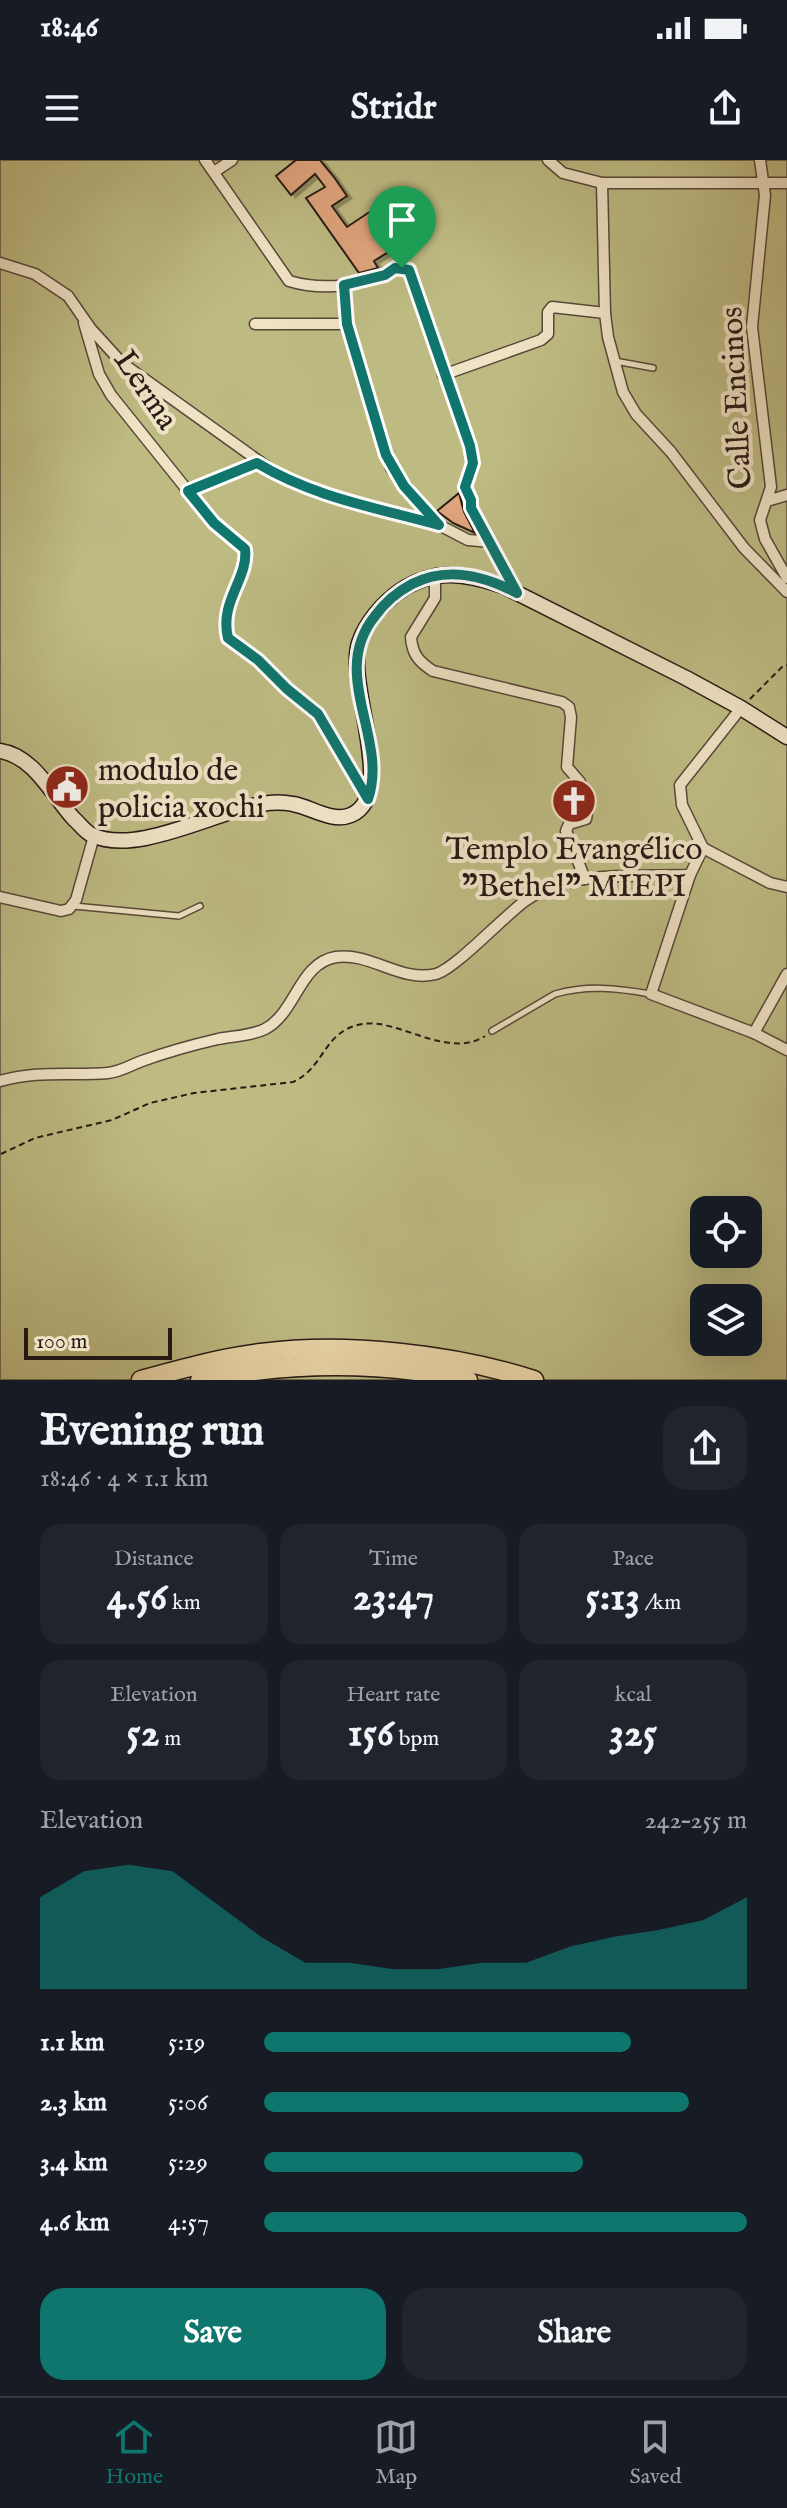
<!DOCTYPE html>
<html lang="en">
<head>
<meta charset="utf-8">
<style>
	body { margin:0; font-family:"IM FELL English",serif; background:#20242c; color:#f1f3f6; height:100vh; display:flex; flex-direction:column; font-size:30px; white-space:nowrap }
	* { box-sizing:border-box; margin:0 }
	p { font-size:26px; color:#9ea1a6 }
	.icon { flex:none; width:44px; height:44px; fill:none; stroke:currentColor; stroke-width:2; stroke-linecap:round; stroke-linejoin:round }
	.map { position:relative; height:1220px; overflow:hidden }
	.panel { display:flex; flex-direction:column; background:#171b24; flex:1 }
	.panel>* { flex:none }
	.fabs { position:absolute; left:690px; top:1036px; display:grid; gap:16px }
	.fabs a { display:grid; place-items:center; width:72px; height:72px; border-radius:16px; background:#171b24; box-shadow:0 8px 32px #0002; font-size:40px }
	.scale { position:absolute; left:24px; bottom:20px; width:148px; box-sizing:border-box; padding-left:8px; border:4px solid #271a15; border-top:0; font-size:22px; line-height:28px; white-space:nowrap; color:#271a15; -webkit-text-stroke:6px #efe2c5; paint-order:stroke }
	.pin { position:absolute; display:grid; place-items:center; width:68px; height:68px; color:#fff; margin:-82px -34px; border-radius:50% 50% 50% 0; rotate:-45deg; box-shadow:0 0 8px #0007 }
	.pin .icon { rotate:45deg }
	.round { display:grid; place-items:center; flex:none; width:84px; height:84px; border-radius:24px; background:#20242c }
	.summary { display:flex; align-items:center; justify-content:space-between; height:136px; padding:0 40px }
	h1 { font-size:44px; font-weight:700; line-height:60px }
	.metrics { display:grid; grid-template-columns:repeat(3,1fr); gap:12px; height:136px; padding:8px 40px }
	.metrics div { display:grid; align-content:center; border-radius:20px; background:#20242c; text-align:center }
	.metrics b { font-size:40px; font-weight:700 }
	.metrics small { font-size:22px; font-weight:400 }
	.metrics p { font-size:22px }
	.chart { height:224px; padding:16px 40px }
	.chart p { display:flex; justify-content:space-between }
	.chart svg { width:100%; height:144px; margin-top:8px; fill:#0f766e; opacity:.7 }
	.button { display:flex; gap:16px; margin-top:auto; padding:16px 40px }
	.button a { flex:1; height:92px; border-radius:24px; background:#0f766e; color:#fff; font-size:32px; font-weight:700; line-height:92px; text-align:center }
	.button a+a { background:#20242c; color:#f1f3f6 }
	ul { padding:0 40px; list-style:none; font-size:26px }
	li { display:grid; grid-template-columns:128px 96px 1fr; align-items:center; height:60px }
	li i { height:20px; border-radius:10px; background:#0f766e }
	.status { display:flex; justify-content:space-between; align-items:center; height:56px; padding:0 40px; background:#171b24; direction:ltr }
	.status svg { height:22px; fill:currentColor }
	header { display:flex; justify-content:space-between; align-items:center; height:104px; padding:0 40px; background:#171b24; font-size:36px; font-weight:700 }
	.tabs { display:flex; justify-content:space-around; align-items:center; height:112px; border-top:2px solid #363941; background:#171b24; font-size:22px; color:#9ea1a6 }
	.tabs a { display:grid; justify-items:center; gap:4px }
	.tabs .current { color:#0f766e }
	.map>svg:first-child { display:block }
	.green { fill:#bdba82; stroke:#726a4c; stroke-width:2; fill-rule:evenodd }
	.building { fill:#dfa47d; stroke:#271a15; stroke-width:2; filter:url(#shadow) }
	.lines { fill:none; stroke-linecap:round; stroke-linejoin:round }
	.lane-casing { stroke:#574839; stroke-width:8 }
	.street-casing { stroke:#574839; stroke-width:13 }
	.secondary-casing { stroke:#271a15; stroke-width:17 }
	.highway-casing { stroke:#271a15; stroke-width:21 }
	.path { stroke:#271a15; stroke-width:2; stroke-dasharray:6 4; stroke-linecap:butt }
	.lane { stroke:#efe2c5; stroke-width:5 }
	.street { stroke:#efe2c5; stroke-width:10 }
	.secondary { stroke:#efe2c5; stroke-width:14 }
	.highway { stroke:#e7d3a6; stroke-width:18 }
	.route-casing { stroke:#fff; stroke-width:16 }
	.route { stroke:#0f766e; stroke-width:10 }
	.labels { text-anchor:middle; stroke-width:8; stroke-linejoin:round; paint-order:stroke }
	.street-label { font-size:32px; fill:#271a15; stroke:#efe2c5 }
	.poi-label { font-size:32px; fill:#271a15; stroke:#efe2c5; text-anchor:start }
</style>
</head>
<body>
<div class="status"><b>18:46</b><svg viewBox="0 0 49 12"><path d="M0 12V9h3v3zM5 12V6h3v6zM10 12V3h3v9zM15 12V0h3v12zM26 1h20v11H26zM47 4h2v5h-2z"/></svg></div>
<header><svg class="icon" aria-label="menu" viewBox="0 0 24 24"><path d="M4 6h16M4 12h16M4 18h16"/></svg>Stridr<svg class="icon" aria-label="share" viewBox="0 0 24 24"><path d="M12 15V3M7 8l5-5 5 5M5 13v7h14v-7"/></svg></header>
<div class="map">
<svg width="787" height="1220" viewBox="0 0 787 1220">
	<defs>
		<filter id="shadow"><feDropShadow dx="4.5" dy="2.5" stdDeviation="0" flood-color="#0004"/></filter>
	</defs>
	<rect width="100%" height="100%" fill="#e7d3a6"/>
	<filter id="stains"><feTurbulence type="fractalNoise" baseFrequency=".0025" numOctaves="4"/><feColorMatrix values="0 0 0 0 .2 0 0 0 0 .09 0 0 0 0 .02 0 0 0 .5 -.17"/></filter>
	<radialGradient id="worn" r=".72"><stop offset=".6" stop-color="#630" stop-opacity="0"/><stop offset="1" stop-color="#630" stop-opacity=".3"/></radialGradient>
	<path class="green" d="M 0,0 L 787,0 L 787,1220 L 0,1220 ZM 704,1050 L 748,1050 L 748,1094 L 704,1094 ZM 704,1138 L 748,1138 L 748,1182 L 704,1182 Z"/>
	<g class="building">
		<path d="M 296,0 L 320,0 L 334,17 L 347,36 L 332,46 L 347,67 L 371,51 L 398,86 L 374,101 L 378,108 L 359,113 L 306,38 L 325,27 L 315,14 L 291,35 L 276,16 Z"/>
		<path d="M 459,333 L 464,352 L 475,373 L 453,363 L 437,351 Z"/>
	</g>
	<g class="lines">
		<g class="lane-casing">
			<g id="lane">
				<path d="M 615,201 L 653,208"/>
				<path d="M 74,746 L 179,756 L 200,746"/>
				<path d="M 492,871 L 555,834 C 587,825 617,828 650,834"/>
			</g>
		</g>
		<g class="street-casing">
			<g id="street">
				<path d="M 205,0 L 289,121 C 322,131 365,127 395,108 L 409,110 L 470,286 L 473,303 L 465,327 L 471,340 L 471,348 L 516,432"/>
				<path d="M 548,0 L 563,13 L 602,23 L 787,23"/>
				<path d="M 760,0 L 765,35 L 752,167 L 771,327 L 760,360 L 765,379 L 787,418"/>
				<path d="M 214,12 L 232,0"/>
				<path d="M 602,23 L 605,153 L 608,177 L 623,232 L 636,254 L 671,292 L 744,388 L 787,432"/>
				<path d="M 0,103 L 35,114 L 68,136 L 91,169 L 122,203 L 277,314 L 325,335 L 439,365"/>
				<path d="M 344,125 L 347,164 L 391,308 L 439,365 L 468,380 L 491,382"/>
				<path d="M 84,163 L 99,214 L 111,235 L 188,331 L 257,303"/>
				<path d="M 255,164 L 347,164"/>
				<path d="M 443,215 L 541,180 L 548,174 L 548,152 L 552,147 L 605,153"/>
				<path d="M 188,331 L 226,375 L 245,389 C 249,418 219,441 228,478 L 269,509 L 287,529 L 318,554 L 368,639"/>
				<path d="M 767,341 L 787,335"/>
				<path d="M 435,414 L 435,438 L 411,477 C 412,494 419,502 433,511 L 562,542 L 569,547 L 571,557 L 567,607 L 580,622 L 587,653 L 586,659 L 569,664 L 566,671 L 585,719"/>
				<path d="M 741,548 L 680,625 L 682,645 L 703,688 L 690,715 L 651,834 L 754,873 L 787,890"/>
				<path d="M 703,688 L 770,723 L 787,727"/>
				<path d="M 0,737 L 61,751 L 69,749 L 76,740 L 94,676"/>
				<path d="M 754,873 L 787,814"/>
				<path d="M 0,921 C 38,910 71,916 108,913 C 120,912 131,905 142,901 C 167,892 192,885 218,879 C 233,876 251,876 265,869 C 296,853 299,803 336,797 C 371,792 401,823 436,814 C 456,808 503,757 525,741 C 570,709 636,717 690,715"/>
			</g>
		</g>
		<g class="secondary-casing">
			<path id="secondary" d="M 0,591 C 34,596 52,635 74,659 C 80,664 85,672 92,675 C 137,696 216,651 262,644 C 272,642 283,642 293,644 C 311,647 332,663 351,655 C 398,635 346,525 359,483 C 366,462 383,443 400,431 C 434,408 466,413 503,426 L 686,518 L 741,548 L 787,577"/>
		</g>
		<g class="highway-casing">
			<g id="highway">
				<path d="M 141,1220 C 181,1209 220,1198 261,1193 C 345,1182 454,1194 534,1220"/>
				<path d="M 200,1220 C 288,1202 380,1201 468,1220"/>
			</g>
		</g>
		<g class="path">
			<path d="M 750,539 L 783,506 L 787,505"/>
			<path d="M 1,994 L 35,978 L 112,960 L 150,943 L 194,933 L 293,922 C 325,908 323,870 363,864 C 398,858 448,900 485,876"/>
		</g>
		<use href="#lane" class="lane"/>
		<use href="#street" class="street"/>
		<use href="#secondary" class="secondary"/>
		<use href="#highway" class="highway"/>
	</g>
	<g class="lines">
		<g class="route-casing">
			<path id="route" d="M 395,108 L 409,110 L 470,286 L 473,303 L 465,327 L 471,340 L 471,348 L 517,433 C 483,415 447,406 412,424 C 397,432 385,442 375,456 C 328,514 389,579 368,639 L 318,554 L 287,529 L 258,500 L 228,478 C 219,441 249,418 245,389 L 214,363 L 188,331 L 257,303 C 313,337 377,348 439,365 L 404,326 L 386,295 L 347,164 L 344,125 L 385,115 Z"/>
		</g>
		<use href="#route" class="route"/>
	</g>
	<defs>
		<g id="civic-disc" transform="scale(2.3)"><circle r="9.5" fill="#8f2418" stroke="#efe2c5"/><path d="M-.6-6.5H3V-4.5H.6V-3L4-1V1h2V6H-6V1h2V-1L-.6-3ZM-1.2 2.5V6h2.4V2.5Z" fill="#fff"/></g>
		<g id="church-disc" transform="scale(2.3)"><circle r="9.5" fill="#8f2418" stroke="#efe2c5"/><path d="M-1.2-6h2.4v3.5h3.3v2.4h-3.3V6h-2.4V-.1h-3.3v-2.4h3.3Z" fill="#fff"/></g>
	</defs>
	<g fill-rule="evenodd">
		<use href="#civic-disc" x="67" y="627"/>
		<use href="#church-disc" x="574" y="641"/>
	</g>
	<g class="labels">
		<g class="street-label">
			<text transform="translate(147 229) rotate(56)" y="11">Lerma</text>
			<text transform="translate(735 238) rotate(-93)" y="11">Calle Encinos</text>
		</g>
		<g class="poi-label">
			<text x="98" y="620">modulo de<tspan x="98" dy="37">policia xochi</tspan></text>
			<text x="574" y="699" text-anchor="middle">Templo Evangélico<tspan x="574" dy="37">"Bethel" MIEPI</tspan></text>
		</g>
	</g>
	<rect width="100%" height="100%" filter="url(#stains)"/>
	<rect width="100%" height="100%" fill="url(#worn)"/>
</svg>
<div class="fabs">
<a><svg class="icon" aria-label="locate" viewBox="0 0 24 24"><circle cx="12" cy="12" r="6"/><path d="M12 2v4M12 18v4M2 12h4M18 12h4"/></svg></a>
<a><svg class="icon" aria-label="layers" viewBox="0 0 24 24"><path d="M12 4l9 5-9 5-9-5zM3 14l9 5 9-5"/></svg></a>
</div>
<div class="scale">100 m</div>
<div class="pin" style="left:402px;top:108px;background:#1e9e55"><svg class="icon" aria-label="arrive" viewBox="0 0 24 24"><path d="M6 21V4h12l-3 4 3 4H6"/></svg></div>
</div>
<section class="panel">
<div class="summary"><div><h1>Evening run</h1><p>18:46 · 4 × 1.1 km</p></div><a class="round"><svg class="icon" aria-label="share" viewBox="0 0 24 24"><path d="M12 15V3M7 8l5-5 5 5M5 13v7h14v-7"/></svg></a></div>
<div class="metrics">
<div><p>Distance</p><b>4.56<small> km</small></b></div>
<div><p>Time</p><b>23:47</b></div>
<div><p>Pace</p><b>5:13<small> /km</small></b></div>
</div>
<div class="metrics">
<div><p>Elevation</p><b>52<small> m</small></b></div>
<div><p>Heart rate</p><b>156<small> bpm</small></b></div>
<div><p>kcal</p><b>325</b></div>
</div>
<div class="chart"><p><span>Elevation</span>242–255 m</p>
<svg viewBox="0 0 160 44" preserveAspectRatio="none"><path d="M0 44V16L10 8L20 6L30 8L40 18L50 28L60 36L70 36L80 38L90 38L100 36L110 36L120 31L130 28L140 26L150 23L160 16V44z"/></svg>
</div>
<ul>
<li><b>1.1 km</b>5:19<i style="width:76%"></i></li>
<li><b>2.3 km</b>5:06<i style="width:88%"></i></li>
<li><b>3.4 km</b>5:29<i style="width:66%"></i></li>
<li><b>4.6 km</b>4:57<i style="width:100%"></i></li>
</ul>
<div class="button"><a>Save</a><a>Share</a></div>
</section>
<nav class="tabs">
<a class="current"><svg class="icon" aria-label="home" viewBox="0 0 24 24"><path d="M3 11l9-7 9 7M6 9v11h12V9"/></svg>Home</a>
<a><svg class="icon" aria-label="map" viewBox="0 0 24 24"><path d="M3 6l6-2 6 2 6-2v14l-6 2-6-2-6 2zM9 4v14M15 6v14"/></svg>Map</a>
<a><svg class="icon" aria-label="saved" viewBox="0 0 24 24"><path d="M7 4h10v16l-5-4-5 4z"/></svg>Saved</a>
</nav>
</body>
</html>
